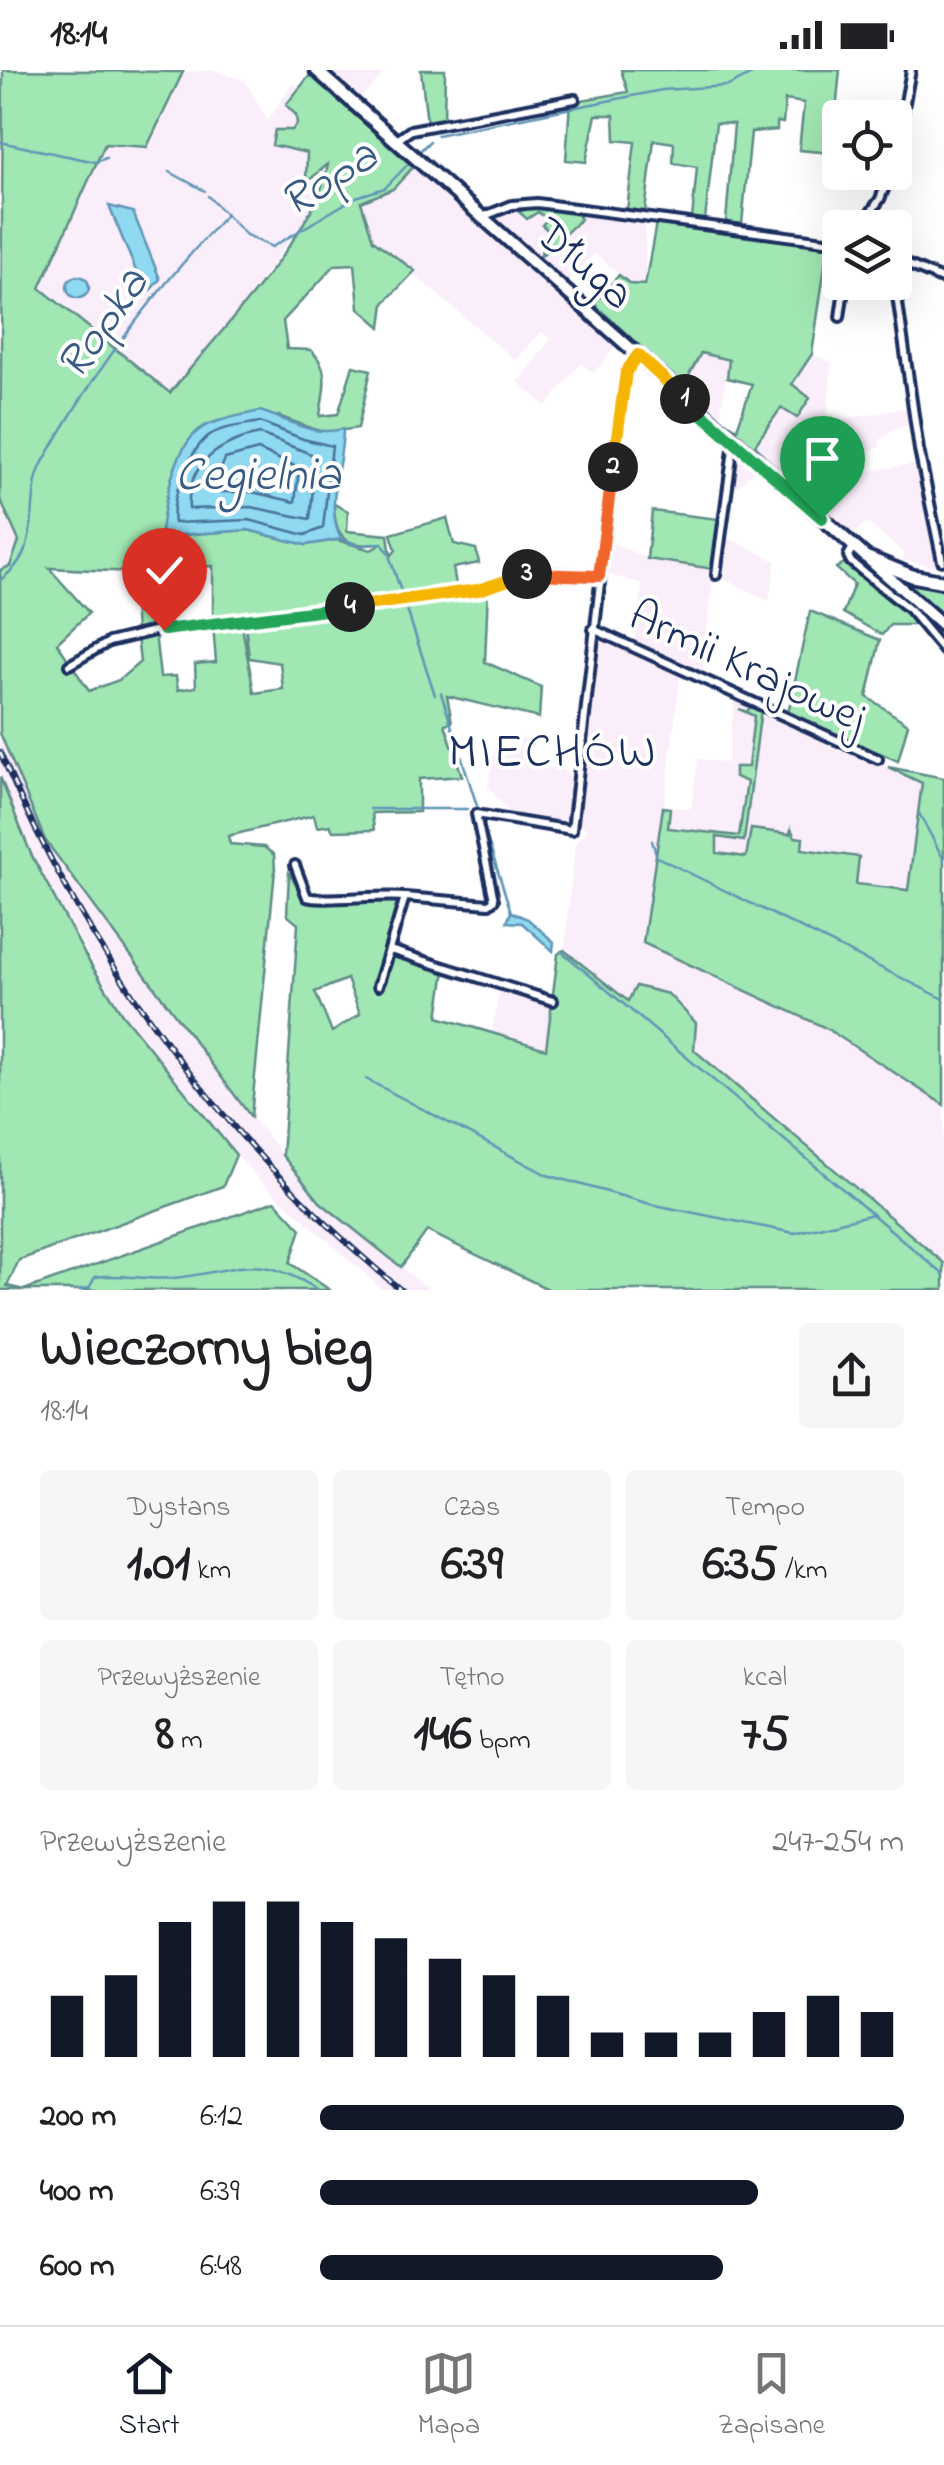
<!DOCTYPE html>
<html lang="pl">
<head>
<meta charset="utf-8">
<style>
	body { margin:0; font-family:"Indie Flower",sans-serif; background:#f6f6f6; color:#202124; height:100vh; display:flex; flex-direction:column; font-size:38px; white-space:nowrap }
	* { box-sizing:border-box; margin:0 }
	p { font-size:32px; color:#757577 }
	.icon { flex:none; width:55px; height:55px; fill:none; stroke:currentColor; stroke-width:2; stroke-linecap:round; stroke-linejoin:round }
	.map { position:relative; height:1220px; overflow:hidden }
	.sheet { display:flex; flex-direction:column; background:#fff; flex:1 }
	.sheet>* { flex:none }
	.buttons { position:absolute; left:822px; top:30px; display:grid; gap:20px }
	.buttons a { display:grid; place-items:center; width:90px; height:90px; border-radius:10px; background:#fff; box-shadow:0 10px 40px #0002; font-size:50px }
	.pin { position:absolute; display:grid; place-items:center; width:85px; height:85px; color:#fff; margin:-102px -42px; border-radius:50% 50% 50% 0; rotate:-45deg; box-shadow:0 0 10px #0007 }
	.pin .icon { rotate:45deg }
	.km { position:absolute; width:50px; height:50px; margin:-25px; border-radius:50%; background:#222; color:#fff; font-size:28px; line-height:50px; text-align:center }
	.round { display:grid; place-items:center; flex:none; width:105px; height:105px; border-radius:10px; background:#f6f6f6 }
	.headline { display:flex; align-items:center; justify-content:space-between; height:170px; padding:0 40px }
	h1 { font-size:55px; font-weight:800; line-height:75px }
	.metrics { display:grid; grid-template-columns:repeat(3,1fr); gap:15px; height:170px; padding:10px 40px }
	.metrics div { display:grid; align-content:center; border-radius:10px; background:#f6f6f6; text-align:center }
	.metrics b { font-size:50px; font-weight:800 }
	.metrics small { font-size:28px; font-weight:400 }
	.metrics p { font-size:28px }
	.chart { height:280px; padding:20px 40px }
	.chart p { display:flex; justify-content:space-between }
	.chart svg { width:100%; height:180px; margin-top:10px; stroke:#111827; stroke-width:6 }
	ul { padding:0 40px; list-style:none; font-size:32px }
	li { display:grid; grid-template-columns:160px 120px 1fr; align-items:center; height:75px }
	li i { height:25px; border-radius:12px; background:#111827 }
	.status { display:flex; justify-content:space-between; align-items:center; height:70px; padding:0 50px; background:#fff; direction:ltr }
	.status svg { height:28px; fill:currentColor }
	.tabs { display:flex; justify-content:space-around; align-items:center; height:140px; border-top:2px solid #e0e0e0; background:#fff; font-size:28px; color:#757577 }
	.tabs a { display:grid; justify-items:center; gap:5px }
	.tabs .selected { color:#111827 }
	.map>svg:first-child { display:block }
	.built { fill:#faeefa }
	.green { fill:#a1e7b3; stroke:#5e8b88; stroke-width:2.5; fill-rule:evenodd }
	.water { fill:#8fd9f1; stroke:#6195b6; stroke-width:2.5 }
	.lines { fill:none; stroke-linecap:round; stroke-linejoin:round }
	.shore { stroke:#497399; stroke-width:2.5 }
	.stream { stroke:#6195b6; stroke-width:2.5 }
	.minor-casing { stroke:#1b2f5e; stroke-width:14 }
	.primary-casing { stroke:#1b2f5e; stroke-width:18 }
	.motorway-casing { stroke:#1b2f5e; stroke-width:19 }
	.minor { stroke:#fff; stroke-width:6 }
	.primary { stroke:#fff; stroke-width:10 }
	.motorway { stroke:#fff; stroke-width:11 }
	.rail-casing { stroke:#1b2f5e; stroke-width:6 }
	.rail { stroke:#fff; stroke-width:2.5; stroke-dasharray:8; stroke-linecap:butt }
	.split-1-casing { stroke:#fff; stroke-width:20 }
	.split-2-casing { stroke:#fff; stroke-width:20 }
	.split-3-casing { stroke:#fff; stroke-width:20 }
	.split-4-casing { stroke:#fff; stroke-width:20 }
	.split-5-casing { stroke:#fff; stroke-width:20 }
	.split-1 { stroke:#22a559; stroke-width:12 }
	.split-2 { stroke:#f5b400; stroke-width:12 }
	.split-3 { stroke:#f0652b; stroke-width:12 }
	.split-4 { stroke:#f5b400; stroke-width:12 }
	.split-5 { stroke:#22a559; stroke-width:12 }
	.labels { text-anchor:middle; stroke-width:8; stroke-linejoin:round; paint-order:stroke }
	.street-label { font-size:45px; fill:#1b2f5e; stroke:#fff }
	.water-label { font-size:48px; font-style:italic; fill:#385a83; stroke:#fff }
	.neighbourhood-label { font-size:48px; letter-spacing:2.5px; fill:#1b2f5e; stroke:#fff }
</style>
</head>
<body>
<div class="status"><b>18:14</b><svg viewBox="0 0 49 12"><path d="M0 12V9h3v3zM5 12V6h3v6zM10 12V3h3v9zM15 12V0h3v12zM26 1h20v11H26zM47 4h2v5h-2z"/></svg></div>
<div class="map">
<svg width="944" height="1220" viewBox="0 0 944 1220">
	<rect width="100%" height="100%" fill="#fff"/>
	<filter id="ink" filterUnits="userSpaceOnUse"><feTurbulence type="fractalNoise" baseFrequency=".01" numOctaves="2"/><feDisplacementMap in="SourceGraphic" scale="20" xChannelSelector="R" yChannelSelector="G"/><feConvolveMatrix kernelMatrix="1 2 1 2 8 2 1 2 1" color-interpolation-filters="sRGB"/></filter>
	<g filter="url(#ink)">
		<g class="built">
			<path d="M 214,0 L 245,11 L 268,51 L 293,12 L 298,17 L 286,36 L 331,79 L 326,109 L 309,143 L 232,250 L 170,323 L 40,218 L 105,74 L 147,77 L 183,2 Z"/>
			<path d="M 327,0 L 387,0 L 360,29 Z"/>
			<path d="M 413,97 L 615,277 L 594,303 L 581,293 L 546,336 L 518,312 L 551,269 L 541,261 L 515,290 L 373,170 L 361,131 L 393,119 Z"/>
			<path d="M 522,135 L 645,151 L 645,216 L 630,214 L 595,183 L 566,213 L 495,150 L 498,143 Z"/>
			<path d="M 701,283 L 729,290 L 720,345 L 684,313 Z"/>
			<path d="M 812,284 L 832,292 L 827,352 L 907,338 L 911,355 L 896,358 L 880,370 L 880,378 L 844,383 L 856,402 L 919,394 L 941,492 L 934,497 L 902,490 L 904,483 L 866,452 L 854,464 L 753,375 Z"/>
			<path d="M 733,382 L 754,401 L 735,419 L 729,414 Z"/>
			<path d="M 0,429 L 19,471 L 10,496 L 0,500 Z"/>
			<path d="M 722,465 L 776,491 L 769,531 L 718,506 Z"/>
			<path d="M 609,471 L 647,489 L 714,499 L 702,604 L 634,571 L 643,514 L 605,504 Z"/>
			<path d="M 601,568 L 681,601 L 664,737 L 691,738 L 698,689 L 727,693 L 735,626 L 922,712 L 909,820 L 856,814 L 858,787 L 749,772 L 746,787 L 716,783 L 660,760 L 826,958 L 944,1035 L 944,1193 L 693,980 L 669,924 L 637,916 L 628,932 L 564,880 L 575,775 L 587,760 L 577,750 Z"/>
			<path d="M 0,663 L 45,771 L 88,830 L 100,838 L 226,1015 L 320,1132 L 430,1220 L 383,1220 L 260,1111 L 193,1036 L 122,944 L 31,784 L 0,707 Z"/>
			<path d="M 520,668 L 529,669 L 527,694 L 562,699 L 571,707 L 569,753 L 560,758 L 512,746 L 488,716 L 495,676 L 519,678 Z"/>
			<path d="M 500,917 L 552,933 L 546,979 L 492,963 Z"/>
		</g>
		<g class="green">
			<path d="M 3,0 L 183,2 L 147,77 L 105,74 L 40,218 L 170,323 C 213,269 319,160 328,94 L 306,113 L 307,83 L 272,75 L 275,60 L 292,60 L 297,54 L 296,45 L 286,35 L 310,5 L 413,97 L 393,119 L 361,132 L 373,170 L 415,201 L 384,233 L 381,257 L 359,238 L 355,194 L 335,195 L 283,251 L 287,279 L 311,280 C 332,301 323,319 320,346 L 338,344 L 353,296 L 371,300 L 358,358 L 325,363 L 278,346 L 166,466 L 248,460 L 306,475 L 337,470 L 371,480 L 383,473 C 350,479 334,471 334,434 L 348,441 L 347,461 L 388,465 L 391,486 L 396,480 L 391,464 L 447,448 L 454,474 L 476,479 L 479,493 L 453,498 L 457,520 L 488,520 L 485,592 L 541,617 L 539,648 L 447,626 L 452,652 L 445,654 L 462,706 L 419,709 L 419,742 L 372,743 L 374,760 L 333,761 L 330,755 L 317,757 L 314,745 L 228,766 L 230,774 L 264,777 L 274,785 L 275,800 L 251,1047 L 45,770 L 0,663 L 0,500 L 10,496 L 19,471 L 0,429 ZM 213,496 L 213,549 L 320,540 L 245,551 L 249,588 L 280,593 L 283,619 L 254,623 L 241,551 L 213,555 L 216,592 L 195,594 L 196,617 L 178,620 L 176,606 L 160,607 L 155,563 L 137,567 L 140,592 L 119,610 L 89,621 L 57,573 L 89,543 L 49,498 L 132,502 L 136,562 L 168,556 L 167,499 Z"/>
			<path d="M 421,0 L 445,0 L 444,51 L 427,53 Z"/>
			<path d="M 621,0 L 840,0 L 832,83 L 799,80 L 804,33 L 785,30 L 783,53 L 777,52 L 777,60 L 751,62 L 742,154 L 726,152 L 734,54 L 716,53 L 705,150 L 692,149 L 697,97 L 673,93 L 674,73 L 654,70 L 645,142 L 627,140 L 635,72 L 615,70 L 614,45 L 596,45 L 586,92 L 566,90 L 570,32 L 628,22 Z"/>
			<path d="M 531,137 L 576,143 L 581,149 L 541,186 L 542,173 L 551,163 L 542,155 L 547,149 L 538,142 L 527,149 L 519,142 Z"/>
			<path d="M 656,153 L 828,175 L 812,284 L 792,314 L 810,328 L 797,348 L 781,338 L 755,375 L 773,396 L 721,349 L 737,359 L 752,314 L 727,308 L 729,290 L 701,283 L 685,313 L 691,323 L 594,234 L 619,205 L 630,214 L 645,215 Z"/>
			<path d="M 652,441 L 719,449 L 714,499 L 647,489 Z"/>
			<path d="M 854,487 L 867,498 L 868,509 L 910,544 L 913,555 L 890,555 L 882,565 L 843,543 L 854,514 L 836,498 Z"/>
			<path d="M 897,504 L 944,515 L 944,546 Z"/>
			<path d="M 810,541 L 880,570 L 867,627 L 908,654 L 898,691 L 788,643 Z"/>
			<path d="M 751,634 L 761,639 L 744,771 L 717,767 L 717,783 L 746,787 L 751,759 L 790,764 L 791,759 L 795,767 L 803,768 L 802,779 L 859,787 L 856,814 L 908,820 L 922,713 L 888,697 L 944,708 L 944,1035 L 826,958 L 643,873 L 663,737 L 670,738 L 668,758 L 739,766 L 747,712 L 735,707 L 735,697 L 748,697 L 754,646 L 739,639 L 747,642 Z"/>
			<path d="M 0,707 L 31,784 L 85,885 L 122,944 L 236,1085 L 223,1116 L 19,1190 L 7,1216 L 24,1220 L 275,1131 L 301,1159 L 290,1193 L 330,1220 L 0,1220 Z"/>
			<path d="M 289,803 L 305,830 L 401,829 L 387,880 L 445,900 L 438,947 L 546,979 L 558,884 L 564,880 L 628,931 L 636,916 L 668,924 L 696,953 L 694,980 L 944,1193 L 944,1220 L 550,1220 L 427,1161 L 401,1197 L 320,1132 L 282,1085 L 298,854 L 287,845 ZM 347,909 L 360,944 L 332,962 L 315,922 Z"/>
		</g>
		<g class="water">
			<path d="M 109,136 L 133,142 L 160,209 L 146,225 Z"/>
			<circle cx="78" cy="217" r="11"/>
			<path d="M 260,341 C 290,350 311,367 343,359 C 343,394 324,437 341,469 L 306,475 L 248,460 L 166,466 L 161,461 C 165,430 175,370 207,355 C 223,348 243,345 260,341 Z"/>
			<path d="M 511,842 L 528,849 L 554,872 L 553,881 L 522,853 L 507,852 Z"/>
		</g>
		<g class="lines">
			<g class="shore">
				<path d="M 260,352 L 303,369 L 332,376 L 323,458 L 305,465 L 249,450 L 174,453 C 170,429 188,384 207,367 C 219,357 245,355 260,352 Z"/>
				<path d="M 260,364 L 316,386 L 310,449 L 251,437 L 189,439 C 186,394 220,372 260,364 Z"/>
				<path d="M 258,380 L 299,398 L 295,432 L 252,422 L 211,422 L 225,389 Z"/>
			</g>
			<g class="stream">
				<path d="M 437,65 L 662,20 L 728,16 L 760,0"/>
				<path d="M 0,72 L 96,92 L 106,88"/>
				<path d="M 418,83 L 430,71"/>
				<path d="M 170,102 L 205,121"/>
				<path d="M 208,126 L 246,165 L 272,177 L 356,127 L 385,118 L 413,89"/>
				<path d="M 894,233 L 921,412"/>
				<path d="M 341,469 L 359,476 L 382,473 L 389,484"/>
				<path d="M 390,488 L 435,625"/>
				<path d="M 0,510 C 47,478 23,427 43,392 C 92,304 156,220 225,146"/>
				<path d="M 441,623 L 478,739"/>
				<path d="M 370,739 L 467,739"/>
				<path d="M 919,743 L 944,790"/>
				<path d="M 481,749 L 511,842"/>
				<path d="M 652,771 L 657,787 L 944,929"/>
				<path d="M 561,881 L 944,1205"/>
				<path d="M 366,1009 L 547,1105 L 650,1134 L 794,1163 L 873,1144"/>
				<path d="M 78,1220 L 89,1218 L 95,1207 C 121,1203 147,1211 174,1208 C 240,1201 254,1180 318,1220"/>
			</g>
			<g class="minor-casing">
				<g id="minor">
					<path d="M 397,70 L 411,60 L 575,29"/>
					<path d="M 895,86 L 911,0"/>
					<path d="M 482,147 L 512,135 L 537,133 L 840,173"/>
					<path d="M 860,158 L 880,129 L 891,102"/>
					<path d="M 895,189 L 944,210"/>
					<path d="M 895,212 L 919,380 L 942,491"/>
					<path d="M 840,247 L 845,212"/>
					<path d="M 853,477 L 848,486 L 851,492 L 909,539 L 944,581"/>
					<path d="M 716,505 L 734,372"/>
					<path d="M 593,559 L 878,689"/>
					<path d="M 69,595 L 109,572 L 154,561 L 478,520 L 533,502 L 599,505"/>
					<path d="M 295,795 L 307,827 C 319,832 383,824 405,827"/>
					<path d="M 390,880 L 553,931"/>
					<path d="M 378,916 L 405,827 L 489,834 L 494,830 L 476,744 L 572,760 L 616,372 L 626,302 L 638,285"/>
				</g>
			</g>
			<g class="primary-casing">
				<path id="primary" d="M 316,0 L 944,556"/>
			</g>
			<g class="motorway-casing">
				<path id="motorway" d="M 868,488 L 912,506 L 944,512"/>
			</g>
			<use href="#minor" class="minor"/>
			<use href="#primary" class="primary"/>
			<use href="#motorway" class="motorway"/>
			<g class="rail-casing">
				<path id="rail" d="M 0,682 C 89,891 226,1075 401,1220"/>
			</g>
			<use href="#rail" class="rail"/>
		</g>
	</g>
	<g class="lines" filter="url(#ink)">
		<g class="split-1-casing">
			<path id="split-1" d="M 685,329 L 822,448"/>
		</g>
		<g class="split-2-casing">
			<path id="split-2" d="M 613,397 L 626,302 L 638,285 L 685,329"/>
		</g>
		<g class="split-3-casing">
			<path id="split-3" d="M 527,504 L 599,506 L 613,397"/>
		</g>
		<g class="split-4-casing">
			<path id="split-4" d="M 350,537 L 478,520 L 527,504"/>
		</g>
		<g class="split-5-casing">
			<path id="split-5" d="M 164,560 L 350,537"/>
		</g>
		<use href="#split-1" class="split-1"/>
		<use href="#split-2" class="split-2"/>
		<use href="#split-3" class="split-3"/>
		<use href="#split-4" class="split-4"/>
		<use href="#split-5" class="split-5"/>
	</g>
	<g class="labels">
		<g class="street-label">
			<text transform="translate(586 192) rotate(41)" y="16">Długa</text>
			<text transform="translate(749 594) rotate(25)" y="16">Armii Krajowej</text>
		</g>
		<g class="water-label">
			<text transform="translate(327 106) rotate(-32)" y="17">Ropa</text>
			<text transform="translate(100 252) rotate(-55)" y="17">Ropka</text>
			<text x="258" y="419">Cegielnia</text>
		</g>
		<g class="neighbourhood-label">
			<text x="553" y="696">MIECHÓW</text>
		</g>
	</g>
</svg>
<div class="buttons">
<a><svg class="icon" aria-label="locate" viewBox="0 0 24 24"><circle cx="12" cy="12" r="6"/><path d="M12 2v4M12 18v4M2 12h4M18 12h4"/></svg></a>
<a><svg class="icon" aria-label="layers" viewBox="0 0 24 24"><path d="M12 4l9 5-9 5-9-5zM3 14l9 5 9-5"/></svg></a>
</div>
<div class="pin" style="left:822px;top:448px;background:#1e9e55"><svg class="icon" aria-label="arrive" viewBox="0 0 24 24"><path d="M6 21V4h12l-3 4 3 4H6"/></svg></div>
<div class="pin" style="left:164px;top:560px;background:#d93025"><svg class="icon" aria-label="check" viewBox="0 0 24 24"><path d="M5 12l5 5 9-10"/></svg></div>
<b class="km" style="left:685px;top:329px">1</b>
<b class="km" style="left:613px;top:397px">2</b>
<b class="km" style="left:527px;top:504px">3</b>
<b class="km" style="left:350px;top:537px">4</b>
</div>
<section class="sheet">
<div class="headline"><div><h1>Wieczorny bieg</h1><p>18:14</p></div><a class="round"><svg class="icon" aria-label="share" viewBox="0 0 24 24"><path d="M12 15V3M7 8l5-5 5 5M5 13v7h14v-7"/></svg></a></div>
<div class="metrics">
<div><p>Dystans</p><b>1.01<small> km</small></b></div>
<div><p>Czas</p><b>6:39</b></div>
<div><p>Tempo</p><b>6:35<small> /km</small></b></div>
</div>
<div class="metrics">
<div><p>Przewyższenie</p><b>8<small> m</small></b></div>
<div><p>Tętno</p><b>146<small> bpm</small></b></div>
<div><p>kcal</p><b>75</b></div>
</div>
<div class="chart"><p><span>Przewyższenie</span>247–254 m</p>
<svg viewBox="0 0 160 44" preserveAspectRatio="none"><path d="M5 44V29M15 44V24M25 44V11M35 44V6M45 44V6M55 44V11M65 44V15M75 44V20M85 44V24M95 44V29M105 44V38M115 44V38M125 44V38M135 44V33M145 44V29M155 44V33"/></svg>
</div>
<ul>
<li><b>200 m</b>6:12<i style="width:100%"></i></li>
<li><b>400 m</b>6:39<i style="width:75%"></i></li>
<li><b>600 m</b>6:48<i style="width:69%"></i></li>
</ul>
</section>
<nav class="tabs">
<a class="selected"><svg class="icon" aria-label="home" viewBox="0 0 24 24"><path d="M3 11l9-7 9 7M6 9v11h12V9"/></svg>Start</a>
<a><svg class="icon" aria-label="map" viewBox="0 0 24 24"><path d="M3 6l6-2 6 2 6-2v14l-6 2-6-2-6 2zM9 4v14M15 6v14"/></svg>Mapa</a>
<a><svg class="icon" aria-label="saved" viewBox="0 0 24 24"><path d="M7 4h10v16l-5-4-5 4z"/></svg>Zapisane</a>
</nav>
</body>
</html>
